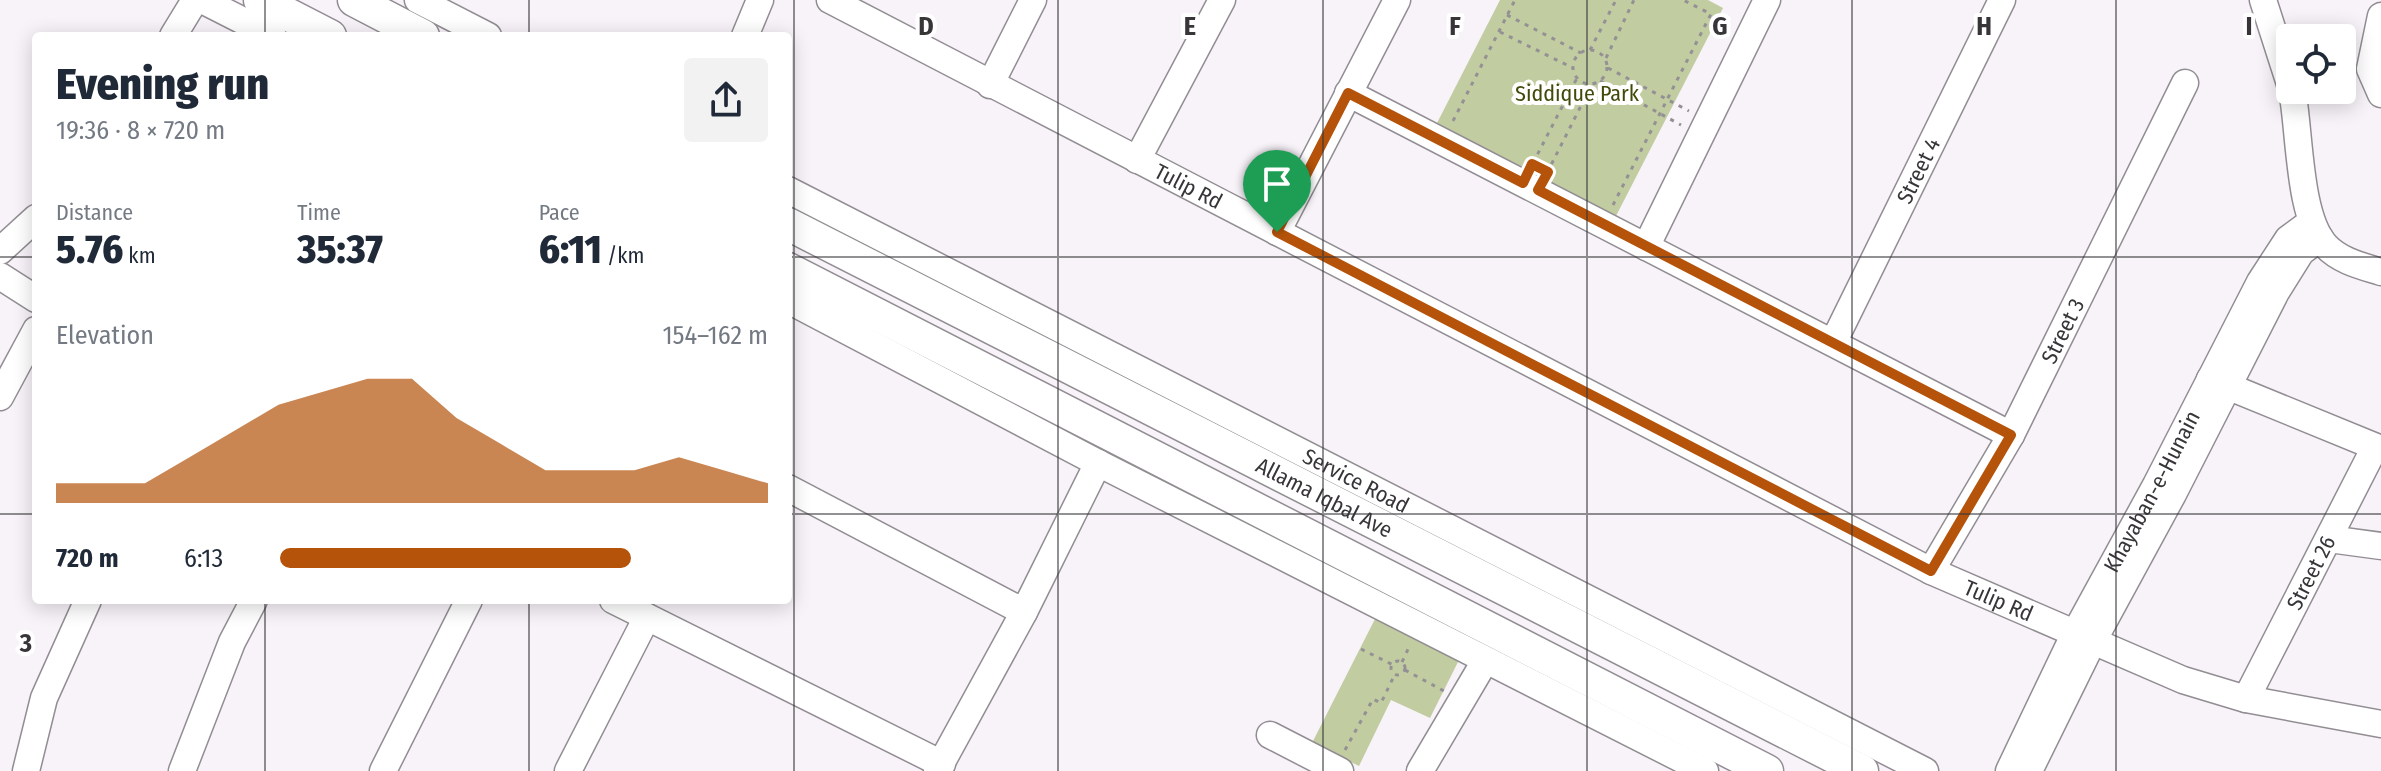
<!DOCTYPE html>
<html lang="en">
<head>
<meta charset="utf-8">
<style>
	body { margin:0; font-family:"Fira Sans Condensed",sans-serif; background:#f2f2f3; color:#1f2937; height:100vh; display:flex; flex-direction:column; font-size:30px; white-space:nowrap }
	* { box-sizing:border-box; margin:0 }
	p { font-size:26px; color:#747a83 }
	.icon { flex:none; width:44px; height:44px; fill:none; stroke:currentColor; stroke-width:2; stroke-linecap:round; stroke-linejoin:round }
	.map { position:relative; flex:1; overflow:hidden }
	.sheet { position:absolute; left:32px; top:32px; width:760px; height:572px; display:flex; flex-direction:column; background:#fff; border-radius:8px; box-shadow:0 4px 20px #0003 }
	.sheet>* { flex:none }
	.tools { position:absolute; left:2276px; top:24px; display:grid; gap:16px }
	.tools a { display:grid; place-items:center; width:80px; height:80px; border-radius:8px; background:#fff; box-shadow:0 4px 20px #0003; font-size:40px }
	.pin { position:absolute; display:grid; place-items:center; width:68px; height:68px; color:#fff; margin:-82px -34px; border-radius:50% 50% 50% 0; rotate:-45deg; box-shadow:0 0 8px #0007 }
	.pin .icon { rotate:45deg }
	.round { display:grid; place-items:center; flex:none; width:84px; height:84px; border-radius:8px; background:#f2f2f3 }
	.head { display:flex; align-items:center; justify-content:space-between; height:136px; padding:0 24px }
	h1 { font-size:44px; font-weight:800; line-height:60px }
	.figures { display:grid; grid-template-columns:repeat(3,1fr); gap:12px; height:136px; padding:8px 24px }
	.figures div { display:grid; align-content:center }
	.figures b { font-size:40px; font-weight:800 }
	.figures small { font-size:22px; font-weight:400 }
	.figures p { font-size:22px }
	.chart { height:224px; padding:16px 24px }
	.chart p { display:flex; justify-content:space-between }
	.chart svg { width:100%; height:144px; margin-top:8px; fill:#b45309; opacity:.7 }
	ul { padding:0 24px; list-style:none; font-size:26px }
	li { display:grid; grid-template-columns:128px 96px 1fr; align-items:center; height:60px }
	li i { height:20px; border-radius:10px; background:#b45309 }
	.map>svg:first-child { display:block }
	.green { fill:#c2cca1 }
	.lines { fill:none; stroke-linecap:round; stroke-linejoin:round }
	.minor-casing { stroke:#928d93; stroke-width:29 }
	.major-casing { stroke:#928d93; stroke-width:35 }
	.path { stroke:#949195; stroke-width:3; stroke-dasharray:4 6; stroke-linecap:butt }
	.minor { stroke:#fff; stroke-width:26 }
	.major { stroke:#fff; stroke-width:32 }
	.route-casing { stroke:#fff; stroke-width:16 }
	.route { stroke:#b45309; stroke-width:10 }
	.grid { fill:none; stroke:#373538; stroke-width:2; stroke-opacity:0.55 }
	.labels { text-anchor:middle; stroke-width:8; stroke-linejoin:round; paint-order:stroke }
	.park-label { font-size:22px; fill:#414a09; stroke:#fff }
	.street-label { font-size:22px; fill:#373538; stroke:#fff }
	.grid-label { font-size:26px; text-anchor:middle; font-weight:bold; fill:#373538; stroke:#fff; stroke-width:8; stroke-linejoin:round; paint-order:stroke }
</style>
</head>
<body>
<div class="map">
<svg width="2381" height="771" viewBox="0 0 2381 771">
	<rect width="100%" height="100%" fill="#f8f3f9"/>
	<g class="green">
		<path d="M 1500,0 L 1708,0 L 1723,8 L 1616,216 L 1436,125 Z"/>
		<path d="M 1376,617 L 1460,658 L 1430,718 L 1391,700 L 1359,766 L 1312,743 Z"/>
	</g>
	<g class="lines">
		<g class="minor-casing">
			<g id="minor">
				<path d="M 202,0 L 273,36"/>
				<path d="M 418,0 L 488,36"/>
				<path id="s1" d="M 830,0 L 1931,571 L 2183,680 L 2246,699 L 2381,724"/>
				<path d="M 2263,0 L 2290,84"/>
				<path d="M 2381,16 L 2370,69 L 2381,94"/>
				<path d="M 173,36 L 195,0"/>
				<path d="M 745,36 L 760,0"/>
				<path d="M 990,85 L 1033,0"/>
				<path d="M 2292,90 C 2300,131 2298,217 2326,246 C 2340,261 2362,266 2381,272"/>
				<path d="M 1348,93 L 2011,435"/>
				<path d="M 1137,160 L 1222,0"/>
				<path id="s2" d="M 788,190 L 1925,771"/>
				<path d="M 1277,232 L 1397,0"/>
				<path d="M 1646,247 L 1767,0"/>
				<path d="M 0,251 L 36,218"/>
				<path d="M 0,276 L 36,299"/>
				<path d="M 788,300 L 1098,463 L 1705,771"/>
				<path id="s3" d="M 1834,341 L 2002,0"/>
				<path d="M 2210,379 L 2381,449"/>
				<path d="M 0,397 L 36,330"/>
				<path d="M 788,488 L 1024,612"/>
				<path d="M 2329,539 L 2381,546"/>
				<path id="s4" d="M 1931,571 L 2011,435 L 2185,83"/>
				<path d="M 613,600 L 942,764"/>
				<path id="s5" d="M 2246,699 L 2375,447"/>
				<path d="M 1270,735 L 1340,771"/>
				<path d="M 26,771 L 44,698 L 88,600"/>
				<path d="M 182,771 L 232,642 L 254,600"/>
				<path d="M 383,771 L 469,600"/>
				<path d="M 568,771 L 647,617"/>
				<path d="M 937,771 L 1024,612 L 1098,463"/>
				<path d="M 1420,771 L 1485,661"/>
				<path id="s6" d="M 2009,771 L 2074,635 L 2156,485 L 2260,282 L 2288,239 L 2311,222"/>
				<path d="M 2029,771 L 2092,643 L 2173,494 L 2276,292 L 2301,252 L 2320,238"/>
			</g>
		</g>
		<g class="major-casing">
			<g id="major">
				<path d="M 260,0 L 330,36"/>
				<path d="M 354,0 L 423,36"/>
				<path id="s7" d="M 788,224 L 1862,771"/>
				<path d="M 788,269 L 1767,771"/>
			</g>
		</g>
		<g class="path">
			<path d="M 1507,15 L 1581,53"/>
			<path d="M 1500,32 L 1573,68"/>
			<circle cx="1590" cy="67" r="17"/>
			<path d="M 1590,50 L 1616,0"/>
			<path d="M 1606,58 L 1634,0"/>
			<path d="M 1608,68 L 1689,111"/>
			<path d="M 1600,81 L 1681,125"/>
			<path d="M 1453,121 L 1515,0"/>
			<path d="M 1533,163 L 1577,78"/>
			<path d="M 1547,173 L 1592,84"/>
			<path d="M 1613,205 L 1711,14 L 1683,0"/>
			<path d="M 1361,649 L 1393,665"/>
			<circle cx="1398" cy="668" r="7"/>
			<path d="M 1402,662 L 1410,645"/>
			<path d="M 1405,670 L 1444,691"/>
			<path d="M 1345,750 L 1373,699 L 1381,703 L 1395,674"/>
		</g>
		<use href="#minor" class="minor"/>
		<use href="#major" class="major"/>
	</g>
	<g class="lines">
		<g class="route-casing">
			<path id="route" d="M 1348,93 L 1523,183 L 1532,164 L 1548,172 L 1538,190 L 2011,435 L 1931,571 L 1277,232 Z"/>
		</g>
		<use href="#route" class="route"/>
	</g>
	<path class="grid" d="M 265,0 L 265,36M 529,0 L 529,36M 794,0 L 794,771M 1058,0 L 1058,771M 1323,0 L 1323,771M 1587,0 L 1587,771M 1852,0 L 1852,771M 2116,0 L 2116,771M 0,257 L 36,257M 788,257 L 2381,257M 0,514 L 36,514M 788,514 L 2381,514M 265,600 L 265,771M 529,600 L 529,771"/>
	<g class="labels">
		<g class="park-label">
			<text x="1577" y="101">Siddique Park</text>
		</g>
		<g class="street-label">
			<text dy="8" stroke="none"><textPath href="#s3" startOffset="190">Street 4</textPath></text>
			<text dy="8" stroke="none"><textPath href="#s1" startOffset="404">Tulip Rd</textPath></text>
			<text dy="8" stroke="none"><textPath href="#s4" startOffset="274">Street 3</textPath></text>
			<text dy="8" stroke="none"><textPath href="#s2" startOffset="638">Service Road</textPath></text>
			<text dy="8" stroke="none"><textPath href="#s6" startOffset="314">Khayaban-e-Hunain</textPath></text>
			<text dy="8" stroke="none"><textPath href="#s7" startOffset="602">Allama Iqbal Ave</textPath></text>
			<text dy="8" stroke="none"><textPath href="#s5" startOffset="142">Street 26</textPath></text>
			<text dy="8" stroke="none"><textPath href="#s1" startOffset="1314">Tulip Rd</textPath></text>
		</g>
	</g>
	<g class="grid-label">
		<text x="926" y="35">D</text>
		<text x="1190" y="35">E</text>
		<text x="1455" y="35">F</text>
		<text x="1720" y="35">G</text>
		<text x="1984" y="35">H</text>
		<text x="2249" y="35">I</text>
		<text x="26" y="652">3</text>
	</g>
</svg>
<div class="tools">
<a><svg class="icon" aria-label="locate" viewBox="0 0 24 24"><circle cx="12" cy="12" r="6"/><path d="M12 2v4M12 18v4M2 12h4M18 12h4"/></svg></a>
</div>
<div class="pin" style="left:1277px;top:232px;background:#1e9e55"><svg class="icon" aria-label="arrive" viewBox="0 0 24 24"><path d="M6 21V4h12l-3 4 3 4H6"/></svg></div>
<section class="sheet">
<div class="head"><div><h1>Evening run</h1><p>19:36 · 8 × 720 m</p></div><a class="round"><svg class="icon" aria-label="share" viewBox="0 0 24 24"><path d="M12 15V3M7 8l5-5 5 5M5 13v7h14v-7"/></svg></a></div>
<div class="figures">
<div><p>Distance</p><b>5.76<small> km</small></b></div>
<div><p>Time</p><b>35:37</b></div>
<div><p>Pace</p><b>6:11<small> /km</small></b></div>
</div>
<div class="chart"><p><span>Elevation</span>154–162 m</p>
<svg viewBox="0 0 160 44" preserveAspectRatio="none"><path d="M0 44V38L10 38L20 38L30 30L40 22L50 14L60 10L70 6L80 6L90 18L100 26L110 34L120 34L130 34L140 30L150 34L160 38V44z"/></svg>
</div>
<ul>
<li><b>720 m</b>6:13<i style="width:72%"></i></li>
</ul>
</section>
</div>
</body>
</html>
